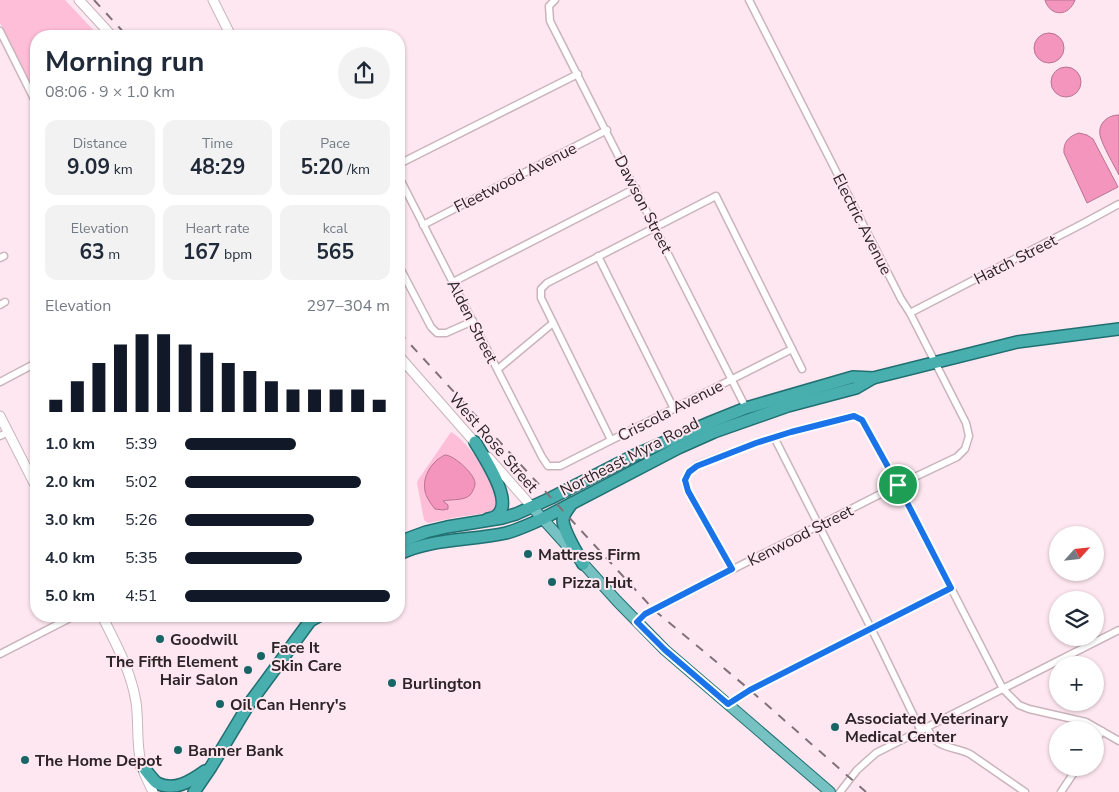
<!DOCTYPE html>
<html lang="en">
<head>
<meta charset="utf-8">
<style>
	body { margin:0; font-family:"Nunito Sans",sans-serif; background:#f2f2f3; color:#1f2937; height:100vh; display:flex; flex-direction:column; font-size:19px; white-space:nowrap }
	* { box-sizing:border-box; margin:0 }
	p { font-size:16px; color:#747a83 }
	.icon { flex:none; width:28px; height:28px; fill:none; stroke:currentColor; stroke-width:2; stroke-linecap:round; stroke-linejoin:round }
	.map { position:relative; flex:1; overflow:hidden }
	.sheet { position:absolute; left:30px; top:30px; width:375px; height:592px; display:flex; flex-direction:column; background:#fff; border-radius:20px; box-shadow:0 1px 4px #0004 }
	.sheet>* { flex:none }
	.needle { width:32px; rotate:63deg }
	.tools { position:absolute; left:1049px; top:526px; display:grid; gap:10px }
	.tools a { display:grid; place-items:center; width:55px; height:55px; border-radius:50%; background:#fff; box-shadow:0 1px 4px #0004; font-size:25px }
	.pin { position:absolute; display:grid; place-items:center; width:42px; height:42px; color:#fff; margin:-21px; border:2px solid #fff; border-radius:50%; box-shadow:0 1px 5px #0007 }
	.round { display:grid; place-items:center; flex:none; width:52px; height:52px; border-radius:26px; background:#f2f2f3 }
	.headline { display:flex; align-items:center; justify-content:space-between; height:85px; padding:0 15px }
	h1 { font-size:28px; font-weight:700; line-height:38px }
	.stats { display:grid; grid-template-columns:repeat(3,1fr); gap:8px; height:85px; padding:5px 15px }
	.stats div { display:grid; align-content:center; border-radius:12px; background:#f2f2f3; text-align:center }
	.stats b { font-size:21px; font-weight:700 }
	.stats small { font-size:14px; font-weight:400 }
	.stats p { font-size:14px }
	.chart { height:140px; padding:10px 15px }
	.chart p { display:flex; justify-content:space-between }
	.chart svg { width:100%; height:90px; margin-top:5px; stroke:#111827; stroke-width:6 }
	ul { padding:0 15px; list-style:none; font-size:16px }
	li { display:grid; grid-template-columns:80px 60px 1fr; align-items:center; height:38px }
	li i { height:12px; border-radius:6px; background:#111827 }
	.map>svg:first-child { display:block }
	.green { fill:#ffbed8 }
	.water { fill:#f495be; stroke:#b87391 }
	.lines { fill:none; stroke-linecap:round; stroke-linejoin:round }
	.minor-casing { stroke:#cab4bc; stroke-width:9 }
	.secondary-casing { stroke:#cab4bc; stroke-width:11 }
	.primary-casing { stroke:#217071; stroke-width:12 }
	.trunk-casing { stroke:#217071; stroke-width:14 }
	.minor { stroke:#fff; stroke-width:6 }
	.secondary { stroke:#fff; stroke-width:9 }
	.primary { stroke:#76c2c2; stroke-width:10 }
	.trunk { stroke:#48aeae; stroke-width:11 }
	.rail { stroke:#7f7177; stroke-width:2; stroke-dasharray:9 9; stroke-linecap:butt }
	.route-casing { stroke:#fff; stroke-width:10 }
	.route { stroke:#1a73e8; stroke-width:6 }
	.poi-dot { fill:#176666; stroke:#fee7f0; stroke-width:2 }
	.labels { text-anchor:middle; stroke-width:4; stroke-linejoin:round; paint-order:stroke }
	.street-label { font-size:16px; fill:#2c2427; stroke:#fee7f0 }
	.poi-label { font-size:16px; font-weight:bold; fill:#2c2427; stroke:#fee7f0; text-anchor:start }
</style>
</head>
<body>
<div class="map">
<svg width="1119" height="792" viewBox="0 0 1119 792">
	<rect width="100%" height="100%" fill="#fee7f0"/>
	<g class="green">
		<path d="M 0,0 L 65,0 L 99,36 L 36,36 L 36,94 L 0,23 Z"/>
		<path d="M 451,432 C 466,440 493,477 497,495 C 497,498 497,503 497,506 L 492,512 L 486,513 L 458,517 L 428,523 L 424,520 L 417,483 L 418,480 Z"/>
	</g>
	<g class="water">
		<path d="M 1045,0 L 1075,0 C 1069,17 1050,17 1045,0 Z"/>
		<circle cx="1049" cy="48" r="15"/>
		<circle cx="1066" cy="82" r="15"/>
		<path d="M 1119,115 L 1119,175 C 1114,165 1102,145 1100,135 C 1098,123 1108,115 1119,115 Z"/>
		<path d="M 1079,133 L 1087,135 L 1093,139 L 1118,187 L 1087,203 L 1064,153 C 1063,142 1069,136 1079,133 Z"/>
		<path d="M 445,455 C 454,455 476,475 475,484 C 475,487 472,493 470,495 C 464,501 451,499 443,501 L 448,505 L 448,509 L 443,510 L 435,509 C 431,504 426,497 425,491 C 422,476 432,461 445,455 Z"/>
	</g>
	<g class="lines">
		<g class="minor-casing">
			<g id="minor">
				<path d="M 555,0 L 549,6 L 550,21 L 746,408"/>
				<path d="M 0,31 L 36,103"/>
				<path d="M 399,164 L 578,74"/>
				<path d="M 399,177 L 542,457 L 548,466 L 560,466 L 792,349"/>
				<path d="M 423,225 L 607,130"/>
				<path d="M 598,256 L 674,409"/>
				<path d="M 0,258 L 4,256"/>
				<path d="M 399,266 L 431,327 L 437,333 L 446,333 L 473,321"/>
				<path d="M 453,282 L 636,188"/>
				<path d="M 0,305 L 5,302"/>
				<path d="M 910,313 L 1084,223 L 1119,204"/>
				<path d="M 498,369 L 553,323"/>
				<path d="M 0,382 L 36,363"/>
				<path d="M 0,436 L 8,432"/>
				<path d="M 774,437 L 879,644 L 921,731"/>
				<path d="M 611,440 L 541,298 L 541,289 L 547,283 L 716,196 L 802,369"/>
				<path d="M 732,569 L 688,491 L 685,480 L 689,472 L 697,465 L 756,443 L 791,432 L 854,416 L 862,420 L 898,485 L 1003,689 L 1019,705 L 1029,709 L 1086,722 L 1119,741"/>
				<path d="M 637,622 L 645,614 L 663,605 L 898,485 L 957,457 L 965,449 L 969,436 L 966,423 L 910,313 L 901,299 L 749,0"/>
				<path d="M 0,654 L 74,616"/>
				<path d="M 728,704 L 750,690 L 951,588"/>
				<path d="M 927,728 C 929,731 931,735 934,739 C 942,748 958,748 970,754 L 1025,792"/>
				<path d="M 1095,742 L 1102,731"/>
				<path d="M 840,792 L 857,770 L 876,753 L 1119,630"/>
				<path d="M 1061,792 L 1077,768"/>
			</g>
		</g>
		<g class="secondary-casing">
			<g id="secondary">
				<path d="M 79,0 L 112,36"/>
				<path d="M 213,0 L 231,36"/>
				<path d="M 399,356 L 478,446"/>
				<path d="M 0,416 L 36,487"/>
				<path d="M 488,457 L 532,507"/>
				<path d="M 102,616 C 116,644 131,671 136,702 C 139,722 136,743 141,763 C 143,773 149,783 153,792"/>
			</g>
		</g>
		<g class="primary-casing">
			<path id="primary" d="M 532,507 L 617,601 L 665,650 L 830,792"/>
		</g>
		<g class="trunk-casing">
			<g id="trunk">
				<path d="M 475,442 C 483,456 516,503 496,516 C 494,518 491,518 488,519"/>
				<path d="M 572,503 C 569,508 563,514 563,520 C 563,531 578,554 583,564"/>
				<path d="M 399,542 L 426,532 L 447,527 L 502,518 L 516,514 L 551,498 L 633,456 L 711,422 L 746,408 L 853,377 L 873,378 L 1017,342 L 1119,329"/>
				<path d="M 399,554 C 432,538 470,541 506,533 C 518,530 530,524 542,519 L 678,448 L 714,432 L 788,406 L 856,388 L 873,378"/>
				<path d="M 141,764 C 146,770 151,778 157,783 C 174,792 191,781 205,771"/>
				<path d="M 194,792 L 211,767 L 249,704 L 310,621 L 319,616"/>
			</g>
		</g>
		<use href="#minor" class="minor"/>
		<use href="#secondary" class="secondary"/>
		<use href="#primary" class="primary"/>
		<use href="#trunk" class="trunk"/>
		<g class="rail">
			<path d="M 94,0 L 127,36"/>
			<path d="M 399,332 L 654,610 L 750,690 L 866,792"/>
		</g>
	</g>
	<g class="lines">
		<g class="route-casing">
			<path id="route" d="M 854,416 L 862,420 L 898,485 L 951,588 L 750,690 L 728,704 L 665,650 L 637,622 L 645,614 L 732,569 L 688,491 L 685,480 L 689,472 L 697,466 L 756,443 L 791,432 Z"/>
		</g>
		<use href="#route" class="route"/>
	</g>
	<g class="poi-dot">
		<circle cx="528" cy="554" r="5"/>
		<circle cx="552" cy="582" r="5"/>
		<circle cx="160" cy="639" r="5"/>
		<circle cx="261" cy="656" r="5"/>
		<circle cx="248" cy="670" r="5"/>
		<circle cx="392" cy="683" r="5"/>
		<circle cx="220" cy="704" r="5"/>
		<circle cx="835" cy="727" r="5"/>
		<circle cx="178" cy="750" r="5"/>
		<circle cx="25" cy="760" r="5"/>
	</g>
	<g class="labels">
		<g class="street-label">
			<text transform="translate(515 177) rotate(-27)" y="6">Fleetwood Avenue</text>
			<text transform="translate(644 204) rotate(63)" y="6">Dawson Street</text>
			<text transform="translate(863 224) rotate(63)" y="6">Electric Avenue</text>
			<text transform="translate(1015 259) rotate(-27)" y="6">Hatch Street</text>
			<text transform="translate(473 321) rotate(63)" y="6">Alden Street</text>
			<text transform="translate(670 410) rotate(-27)" y="6">Criscola Avenue</text>
			<text transform="translate(494 442) rotate(49)" y="6">West Rose Street</text>
			<text transform="translate(629 456) rotate(-27)" y="6">Northeast Myra Road</text>
			<text transform="translate(800 535) rotate(-27)" y="6">Kenwood Street</text>
		</g>
		<g class="poi-label">
			<text x="538" y="560">Mattress Firm</text>
			<text x="562" y="588">Pizza Hut</text>
			<text x="170" y="645">Goodwill</text>
			<text x="271" y="653">Face It<tspan x="271" dy="18">Skin Care</tspan></text>
			<text x="238" y="667" text-anchor="end">The Fifth Element<tspan x="238" dy="18">Hair Salon</tspan></text>
			<text x="402" y="689">Burlington</text>
			<text x="230" y="710">Oil Can Henry's</text>
			<text x="845" y="724">Associated Veterinary<tspan x="845" dy="18">Medical Center</tspan></text>
			<text x="188" y="756">Banner Bank</text>
			<text x="35" y="766">The Home Depot</text>
		</g>
	</g>
</svg>
<div class="tools">
<a><svg class="needle" viewBox="-14 -14 28 28"><path d="M0-13l5 13h-10z" fill="#e53935"/><path d="M0 13l5-13h-10z" fill="#747a83"/></svg></a>
<a><svg class="icon" aria-label="layers" viewBox="0 0 24 24"><path d="M12 4l9 5-9 5-9-5zM3 14l9 5 9-5"/></svg></a>
<a>+</a>
<a>−</a>
</div>
<div class="pin" style="left:898px;top:485px;background:#1e9e55"><svg class="icon" aria-label="arrive" viewBox="0 0 24 24"><path d="M6 21V4h12l-3 4 3 4H6"/></svg></div>
<section class="sheet">
<div class="headline"><div><h1>Morning run</h1><p>08:06 · 9 × 1.0 km</p></div><a class="round"><svg class="icon" aria-label="share" viewBox="0 0 24 24"><path d="M12 15V3M7 8l5-5 5 5M5 13v7h14v-7"/></svg></a></div>
<div class="stats">
<div><p>Distance</p><b>9.09<small> km</small></b></div>
<div><p>Time</p><b>48:29</b></div>
<div><p>Pace</p><b>5:20<small> /km</small></b></div>
</div>
<div class="stats">
<div><p>Elevation</p><b>63<small> m</small></b></div>
<div><p>Heart rate</p><b>167<small> bpm</small></b></div>
<div><p>kcal</p><b>565</b></div>
</div>
<div class="chart"><p><span>Elevation</span>297–304 m</p>
<svg viewBox="0 0 160 44" preserveAspectRatio="none"><path d="M5 44V38M15 44V29M25 44V20M35 44V11M45 44V6M55 44V6M65 44V11M75 44V15M85 44V20M95 44V24M105 44V29M115 44V33M125 44V33M135 44V33M145 44V33M155 44V38"/></svg>
</div>
<ul>
<li><b>1.0 km</b>5:39<i style="width:54%"></i></li>
<li><b>2.0 km</b>5:02<i style="width:86%"></i></li>
<li><b>3.0 km</b>5:26<i style="width:63%"></i></li>
<li><b>4.0 km</b>5:35<i style="width:57%"></i></li>
<li><b>5.0 km</b>4:51<i style="width:100%"></i></li>
</ul>
</section>
</div>
</body>
</html>
